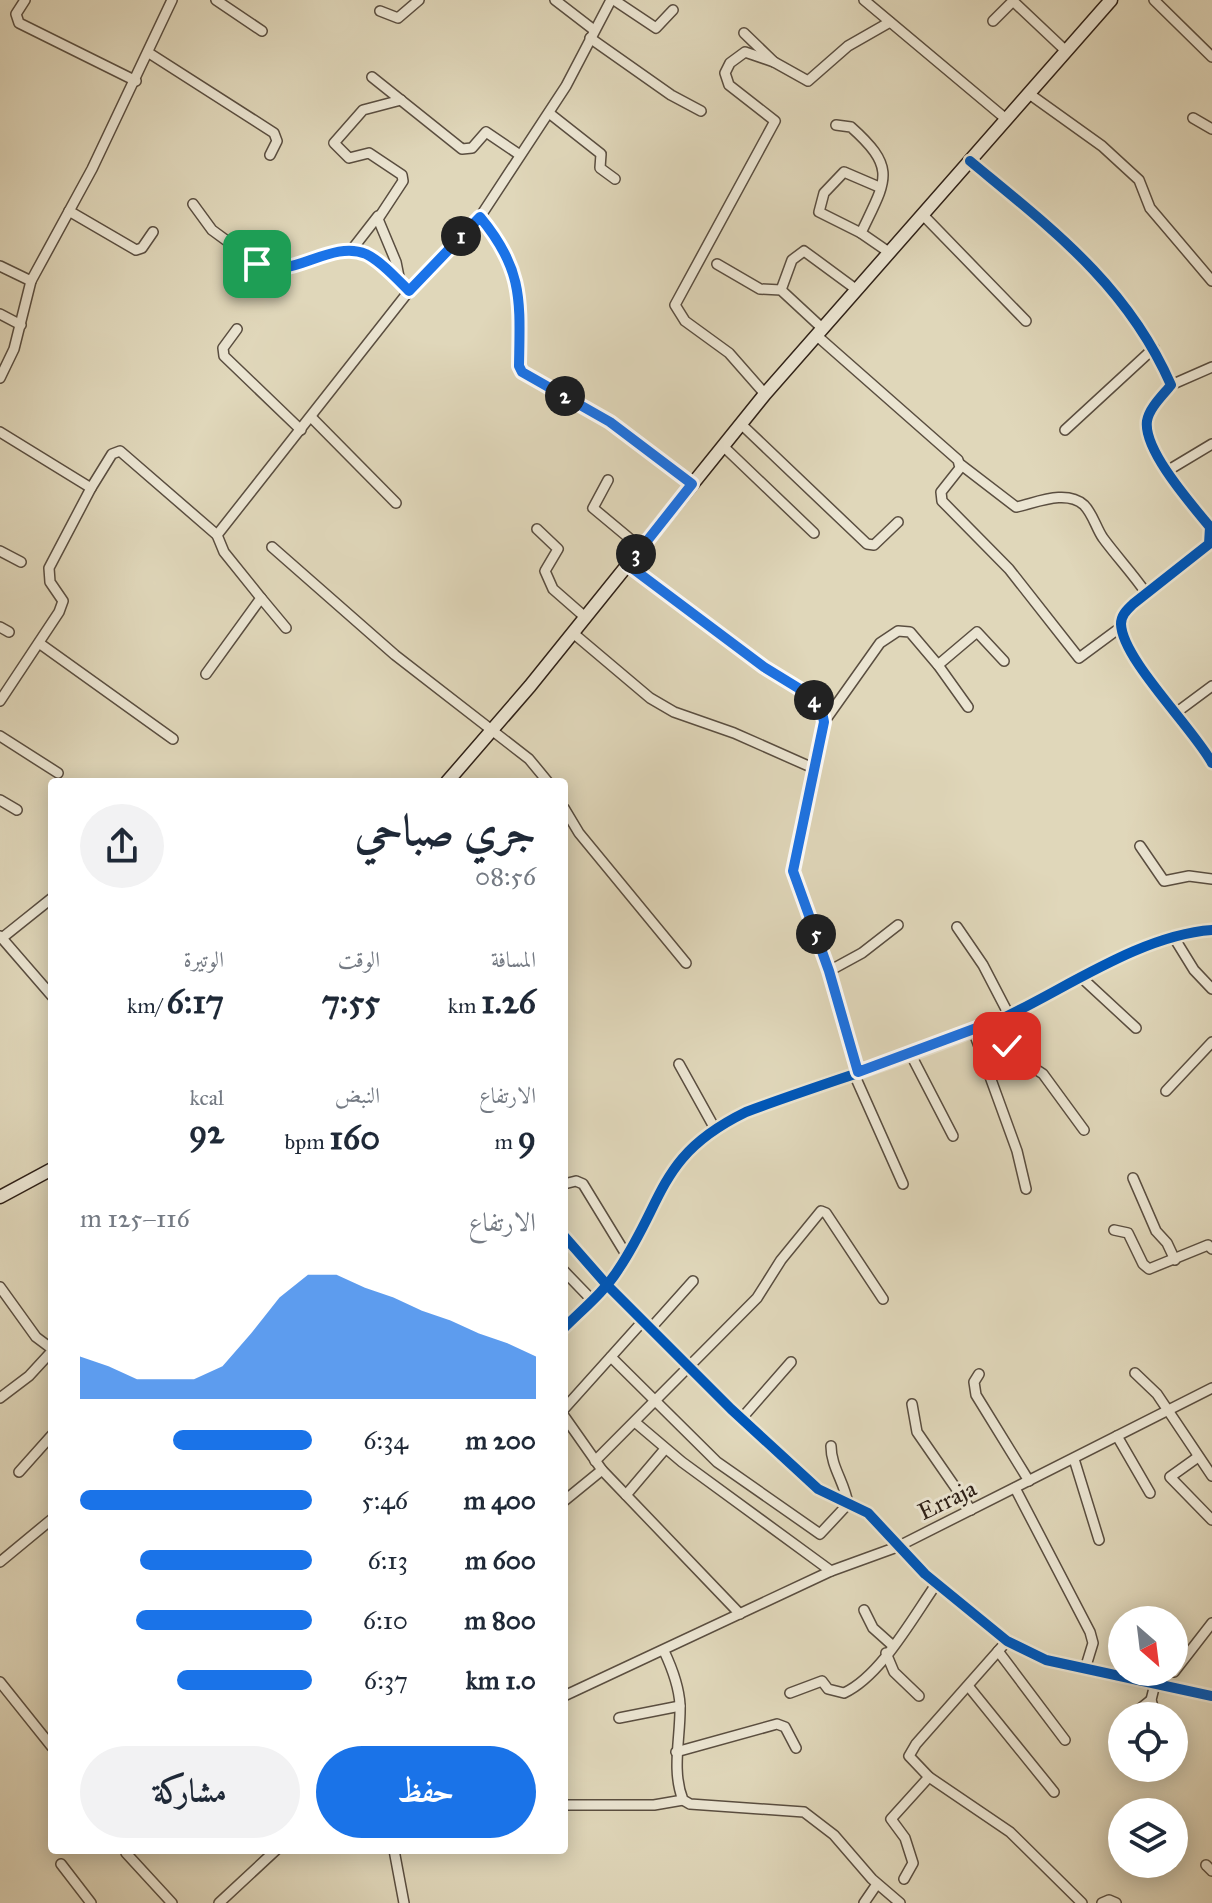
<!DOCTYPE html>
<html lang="ar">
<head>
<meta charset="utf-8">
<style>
	body { margin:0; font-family:"IM FELL Great Primer",Amiri,serif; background:#f2f2f3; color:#1f2937; direction:rtl; height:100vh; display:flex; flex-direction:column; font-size:30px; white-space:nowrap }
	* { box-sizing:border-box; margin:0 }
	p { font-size:26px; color:#747a83 }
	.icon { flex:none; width:44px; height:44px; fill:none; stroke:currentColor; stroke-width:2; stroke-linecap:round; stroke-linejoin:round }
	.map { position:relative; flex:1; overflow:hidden; direction:ltr }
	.side { position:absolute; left:48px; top:778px; width:520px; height:1076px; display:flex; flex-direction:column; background:#fff; border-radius:8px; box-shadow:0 4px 20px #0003; direction:rtl }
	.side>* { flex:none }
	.needle { width:52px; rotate:152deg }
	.buttons { position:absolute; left:1108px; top:1606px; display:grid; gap:16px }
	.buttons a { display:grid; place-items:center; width:80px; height:80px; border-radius:50%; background:#fff; box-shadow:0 4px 20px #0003; font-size:40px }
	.pin { position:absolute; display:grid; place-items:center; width:68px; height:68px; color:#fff; margin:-34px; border-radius:16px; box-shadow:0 4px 12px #0006 }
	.km { position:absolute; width:40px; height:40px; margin:-20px; border-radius:50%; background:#222; color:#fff; font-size:22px; line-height:40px; text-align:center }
	.round { display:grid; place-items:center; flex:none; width:84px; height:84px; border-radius:42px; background:#f2f2f3 }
	.summary { display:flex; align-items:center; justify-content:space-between; height:136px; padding:0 32px }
	h1 { font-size:44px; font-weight:700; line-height:60px }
	.stats { display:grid; grid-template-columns:repeat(3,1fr); gap:12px; height:136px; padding:8px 32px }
	.stats div { display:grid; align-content:center }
	.stats b { font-size:34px; font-weight:700 }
	.stats small { font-size:22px; font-weight:400 }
	.stats p { font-size:22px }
	.chart { height:224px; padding:16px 32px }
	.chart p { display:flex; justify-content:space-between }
	.chart svg { width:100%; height:144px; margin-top:8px; fill:#1a73e8; opacity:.7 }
	.primary-button { display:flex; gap:16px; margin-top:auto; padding:16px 32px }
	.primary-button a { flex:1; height:92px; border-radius:48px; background:#1a73e8; color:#fff; font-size:32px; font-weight:700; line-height:92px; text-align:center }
	.primary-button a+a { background:#f2f2f3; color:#1f2937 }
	ul { padding:0 32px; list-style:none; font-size:26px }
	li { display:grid; grid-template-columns:128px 96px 1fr; align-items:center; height:60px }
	li i { height:20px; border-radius:10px; background:#1a73e8 }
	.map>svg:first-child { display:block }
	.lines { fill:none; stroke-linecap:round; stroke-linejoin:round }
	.minor-casing { stroke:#5a4e40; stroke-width:12 }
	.secondary-casing { stroke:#2e2017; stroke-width:15 }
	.minor { stroke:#ebe5d2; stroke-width:9 }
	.secondary { stroke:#ebe5d2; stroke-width:12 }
	.cycleway-casing { stroke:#ebe5d2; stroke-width:15 }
	.cycleway { stroke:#0057b8; stroke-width:10 }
	.route-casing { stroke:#fff; stroke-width:16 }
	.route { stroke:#1a73e8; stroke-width:10 }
	.labels { text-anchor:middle; stroke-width:6; stroke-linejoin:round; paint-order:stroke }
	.street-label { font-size:24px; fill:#2e2017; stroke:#ebe5d2 }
</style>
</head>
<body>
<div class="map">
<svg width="1212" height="1903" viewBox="0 0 1212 1903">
	<rect width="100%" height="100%" fill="#e0d7ba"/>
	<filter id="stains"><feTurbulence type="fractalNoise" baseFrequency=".0025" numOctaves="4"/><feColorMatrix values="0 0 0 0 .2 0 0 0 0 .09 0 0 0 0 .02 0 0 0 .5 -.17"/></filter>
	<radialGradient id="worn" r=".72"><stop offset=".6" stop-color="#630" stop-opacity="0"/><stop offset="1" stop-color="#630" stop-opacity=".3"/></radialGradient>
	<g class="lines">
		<g class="minor-casing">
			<g id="minor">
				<path d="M 25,0 L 16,14 L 19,23 L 136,81"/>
				<path d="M 216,0 L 262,31"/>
				<path d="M 555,0 L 594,30"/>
				<path d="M 611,0 L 566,86 L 480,217 C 527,273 519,298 519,366 L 522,372 L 610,422 L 692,484"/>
				<path d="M 614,0 L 656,28 L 673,10"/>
				<path d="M 864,0 L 1006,119"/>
				<path d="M 1154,0 L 1212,57"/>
				<path d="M 380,11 L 398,18 L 419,0"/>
				<path d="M 993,21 L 1013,1 L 1066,51"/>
				<path d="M 744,33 L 774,62 L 808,81 L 848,46 L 890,22"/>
				<path d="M 590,38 L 671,95 L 701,111"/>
				<path d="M 149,53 L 274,133 L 277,141 L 270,155"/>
				<path d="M 372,77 L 462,149 L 472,148 L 486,132 L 520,155"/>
				<path d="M 1028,93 L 1102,146 L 1139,180 L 1150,208 L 1212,281"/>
				<path d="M 549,113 L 601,154 L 600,168 L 615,179"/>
				<path d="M 1193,118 L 1212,129"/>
				<path d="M 836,125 L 851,127 C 898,169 886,180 861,233 L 890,253"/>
				<path d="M 970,161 C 1052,229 1127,285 1171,385 C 1163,395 1149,408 1147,421 C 1143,450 1192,505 1210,527 L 1209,544 L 1133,604 C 1127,610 1121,615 1121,624 C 1122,659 1193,728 1212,763"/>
				<path d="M 193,204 L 212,230 L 264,268 L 281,268 L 336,252 L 358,252 L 372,258 L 401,283"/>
				<path d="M 69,211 L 136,250 L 142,248 L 153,232"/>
				<path d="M 923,215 L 1026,321"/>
				<path d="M 861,233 L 819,212 L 824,193 L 844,172 L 879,187"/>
				<path d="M 350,252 L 378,216"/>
				<path d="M 717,264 L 760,289 L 781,290 L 822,328"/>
				<path d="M 0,266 L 31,281 L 92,169 L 172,0"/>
				<path d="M 400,282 L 396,262 L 378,219 L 403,181 L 402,175 L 369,153 L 349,158 L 334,143 L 363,110 L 401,100"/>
				<path d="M 781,290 L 792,260 L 804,251 L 857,290"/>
				<path d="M 0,314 L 21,325"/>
				<path d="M 237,329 L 223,348 L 224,356 L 301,430"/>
				<path d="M 816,335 L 958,460 L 960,468 L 941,492 L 942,501 L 1009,569 L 1079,658 L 1121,627"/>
				<path d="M 0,378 L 14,349 L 31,281"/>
				<path d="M 1171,385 L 1212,367"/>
				<path d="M 765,394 L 729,353 L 685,321 L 675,305 L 775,121 L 729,85 L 725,73 L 730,63 L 745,52 L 774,62"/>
				<path d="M 311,417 L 396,503"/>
				<path d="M 741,424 L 867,544 L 874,545 L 898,522"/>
				<path d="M 1065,430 L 1154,348"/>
				<path d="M 0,432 L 91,488 L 112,454 L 120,451 L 217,535 L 409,291 L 480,217"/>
				<path d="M 723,446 L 814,533"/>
				<path d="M 960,464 L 1016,507 C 1036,503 1066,489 1084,505 C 1093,514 1096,528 1103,538 C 1117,557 1133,574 1146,593"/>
				<path d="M 1167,471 L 1212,444"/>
				<path d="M 608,480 L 593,508 L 641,548"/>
				<path d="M 537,529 L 558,549 L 545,571 L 553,589 L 585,617"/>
				<path d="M 272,547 L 395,655 L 529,759 L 548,782"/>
				<path d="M 0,551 L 21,562"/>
				<path d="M 628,565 L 764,667 L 808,694 L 822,712 L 824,722 L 793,871 L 829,971 L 858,1072"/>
				<path d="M 261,598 L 286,628"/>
				<path d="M 0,627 L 9,632"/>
				<path d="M 573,633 L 650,698 L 674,712 L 734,733 L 813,768"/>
				<path d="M 39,643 L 173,739"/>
				<path d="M 938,665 L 968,707"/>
				<path d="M 206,674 L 261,598 L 224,552 L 217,535"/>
				<path d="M 0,701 L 59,612 L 63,601 L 50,582 L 49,568 L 91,488"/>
				<path d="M 1177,712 L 1212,686"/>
				<path d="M 824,722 L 880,643 L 898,631 L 910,632 L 938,665 L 977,632 L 1004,661"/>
				<path d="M 0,736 L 58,773"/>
				<path d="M 0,800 L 17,810"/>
				<path d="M 564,808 L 579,833 L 686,963"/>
				<path d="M 1140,846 L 1164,881 L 1189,876 L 1212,879"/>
				<path d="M 957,927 L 983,965 L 1009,1015"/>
				<path d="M 0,936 L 52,996"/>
				<path d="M 1173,936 L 1194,970 L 1212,989"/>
				<path d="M 2,938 L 52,898"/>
				<path d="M 829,971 L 862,953 L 898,925"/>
				<path d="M 1083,979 L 1136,1028"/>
				<path d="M 990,1023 L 1020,1059 L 1043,1074 L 1084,1130"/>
				<path d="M 973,1030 L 1017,1151 L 1026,1189"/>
				<path d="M 910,1053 L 953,1136"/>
				<path d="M 679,1064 L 714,1127"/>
				<path d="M 854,1074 L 903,1184"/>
				<path d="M 1166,1091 L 1212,1042"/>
				<path d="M 1133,1178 L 1156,1231 L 1167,1243 L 1175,1260"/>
				<path d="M 564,1184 L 576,1181 L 583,1184 L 627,1256"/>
				<path d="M 1114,1230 L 1128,1233 L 1143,1264 L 1149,1269 L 1208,1245 L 1212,1249"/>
				<path d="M 564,1236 L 607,1285 L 731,1409 L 818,1489 L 868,1513 L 925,1574 L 1007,1641 L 1046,1660 L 1212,1696"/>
				<path d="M 564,1271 L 592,1300"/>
				<path d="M 0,1287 L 36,1337 L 52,1349"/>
				<path d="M 564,1328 C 583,1309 604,1292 618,1270 C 666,1198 658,1155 746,1112 C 829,1081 917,1056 999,1020 C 1064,990 1140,935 1212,930"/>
				<path d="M 651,1328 L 693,1281"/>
				<path d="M 611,1357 L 717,1462 L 820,1534 L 848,1504 C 845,1483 831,1467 831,1446"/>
				<path d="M 1135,1373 L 1157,1394 L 1212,1476"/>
				<path d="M 979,1374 L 974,1382 L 976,1395 L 1029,1481"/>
				<path d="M 0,1398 L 29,1376 L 52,1351"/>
				<path d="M 912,1404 L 917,1432 L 971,1510"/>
				<path d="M 564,1409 L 643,1321"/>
				<path d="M 564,1416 L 602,1470 L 740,1614"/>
				<path d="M 742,1418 L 791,1362"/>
				<path d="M 636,1423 L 682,1462 L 831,1571"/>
				<path d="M 1117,1436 L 1150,1493"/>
				<path d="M 1198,1457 L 1170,1477 L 1212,1520"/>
				<path d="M 1074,1459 L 1099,1540"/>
				<path d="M 595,1461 L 757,1298 L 781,1260 L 821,1211 L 826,1213 L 883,1299"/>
				<path d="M 19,1472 L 52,1435"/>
				<path d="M 1015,1488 L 1090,1632 L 1093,1643 L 1085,1669"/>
				<path d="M 626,1495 L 665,1449"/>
				<path d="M 564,1501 L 602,1470"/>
				<path d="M 0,1562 L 52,1519"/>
				<path d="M 864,1610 L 873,1628 L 892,1645"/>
				<path d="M 1007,1641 L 916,1744 L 909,1756 L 929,1777 L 1010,1832 L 1082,1903"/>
				<path d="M 664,1651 C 672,1668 679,1686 680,1705 C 681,1736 671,1770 683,1800 L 690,1804 L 804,1812 L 834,1835 L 872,1879 L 900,1903"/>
				<path d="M 998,1651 L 1065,1740"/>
				<path d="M 886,1653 L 894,1672 L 919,1696"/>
				<path d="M 1174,1672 L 1212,1623"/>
				<path d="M 0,1682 L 52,1747"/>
				<path d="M 1155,1684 L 1151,1700 L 1156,1716"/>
				<path d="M 969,1687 L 1054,1792"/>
				<path d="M 790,1693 L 822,1681 L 828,1689 L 844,1693 C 881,1676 913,1617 937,1583"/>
				<path d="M 564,1696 L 831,1571 L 897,1547 L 1212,1388"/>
				<path d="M 1131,1716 L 1151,1700"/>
				<path d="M 619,1718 L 680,1706"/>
				<path d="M 1174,1732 L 1175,1733"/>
				<path d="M 676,1752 L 777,1724 L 785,1727 L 796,1748"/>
				<path d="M 564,1805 L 654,1805 L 683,1800"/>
				<path d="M 394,1850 L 404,1903"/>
				<path d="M 126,1853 L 172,1903"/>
				<path d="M 61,1864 L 91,1903"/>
				<path d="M 1206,1865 L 1212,1871"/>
				<path d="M 904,1879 L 913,1863 L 905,1838 L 891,1819 L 929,1777"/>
				<path d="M 219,1903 L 276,1850"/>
				<path d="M 864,1903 L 877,1884"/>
				<path d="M 1102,1903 L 1109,1900 L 1116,1903"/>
			</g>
		</g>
		<g class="secondary-casing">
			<g id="secondary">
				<path d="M 447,782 L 530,686 L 765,394 L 1111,0"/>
				<path d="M 0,1197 L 52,1169"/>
			</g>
		</g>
		<use href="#minor" class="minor"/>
		<use href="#secondary" class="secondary"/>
		<g class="cycleway-casing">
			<g id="cycleway">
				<path d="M 970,161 C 1052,229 1127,285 1171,385 C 1163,395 1149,408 1147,421 C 1143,450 1192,505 1210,527 L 1209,544 L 1133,604 C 1127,610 1121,615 1121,624 C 1122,659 1193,728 1212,763"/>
				<path d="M 564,1236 L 607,1285 L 731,1409 L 818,1489 L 868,1513 L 925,1574 L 1007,1641 L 1046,1660 L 1212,1696"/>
				<path d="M 564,1328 C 583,1309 604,1292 618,1270 C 666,1198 658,1155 746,1112 C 829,1081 917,1056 999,1020 C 1064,990 1140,935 1212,930"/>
			</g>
		</g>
		<use href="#cycleway" class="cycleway"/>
	</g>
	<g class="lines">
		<g class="route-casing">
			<path id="route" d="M 257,264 C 290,282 330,239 366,254 C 381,261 397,279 409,291 L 480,217 C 524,270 520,301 519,366 L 522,372 L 610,422 L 692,484 L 628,565 L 764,667 L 808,694 L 822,712 L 824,722 L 793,871 L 829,971 L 858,1072 L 990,1023 L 1007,1046"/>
		</g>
		<use href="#route" class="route"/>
	</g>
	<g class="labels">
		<g class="street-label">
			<text transform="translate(947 1500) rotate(-26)" y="8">Erraja</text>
		</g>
	</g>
	<rect width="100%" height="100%" filter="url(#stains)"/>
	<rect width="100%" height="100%" fill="url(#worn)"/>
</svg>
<div class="buttons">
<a><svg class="needle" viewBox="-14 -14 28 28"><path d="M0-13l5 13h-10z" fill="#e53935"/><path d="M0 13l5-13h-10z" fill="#747a83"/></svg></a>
<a><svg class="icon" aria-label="locate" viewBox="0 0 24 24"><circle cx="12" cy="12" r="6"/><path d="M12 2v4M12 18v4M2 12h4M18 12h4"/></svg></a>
<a><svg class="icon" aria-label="layers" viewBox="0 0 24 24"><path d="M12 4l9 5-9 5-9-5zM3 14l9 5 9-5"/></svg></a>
</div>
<div class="pin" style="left:257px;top:264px;background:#1e9e55"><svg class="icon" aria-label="arrive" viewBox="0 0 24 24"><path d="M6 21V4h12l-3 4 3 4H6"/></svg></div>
<div class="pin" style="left:1007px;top:1046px;background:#d93025"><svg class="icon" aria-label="check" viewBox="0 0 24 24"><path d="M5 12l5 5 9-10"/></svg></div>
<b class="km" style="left:461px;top:236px">1</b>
<b class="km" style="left:565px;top:396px">2</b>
<b class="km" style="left:636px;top:554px">3</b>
<b class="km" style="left:814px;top:700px">4</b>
<b class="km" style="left:816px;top:934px">5</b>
<section class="side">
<div class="summary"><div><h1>جري صباحي</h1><p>08:56</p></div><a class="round"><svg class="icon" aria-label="share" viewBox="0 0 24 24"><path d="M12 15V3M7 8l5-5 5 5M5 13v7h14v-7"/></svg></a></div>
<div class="stats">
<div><p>المسافة</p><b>1.26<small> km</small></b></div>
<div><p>الوقت</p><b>7:55</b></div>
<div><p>الوتيرة</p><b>6:17<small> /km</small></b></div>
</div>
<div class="stats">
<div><p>الارتفاع</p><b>9<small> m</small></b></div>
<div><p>النبض</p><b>160<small> bpm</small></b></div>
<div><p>kcal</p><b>92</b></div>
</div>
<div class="chart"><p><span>الارتفاع</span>116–125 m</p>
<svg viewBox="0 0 160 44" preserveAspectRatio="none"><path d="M0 44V31L10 34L20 38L30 38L40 38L50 34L60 24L70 13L80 6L90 6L100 10L110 13L120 17L130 20L140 24L150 27L160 31V44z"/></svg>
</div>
<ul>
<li><b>200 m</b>6:34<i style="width:60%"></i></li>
<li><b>400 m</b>5:46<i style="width:100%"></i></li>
<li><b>600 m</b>6:13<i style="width:74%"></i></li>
<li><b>800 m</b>6:10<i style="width:76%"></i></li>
<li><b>1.0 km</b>6:37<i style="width:58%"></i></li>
</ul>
<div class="primary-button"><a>حفظ</a><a>مشاركة</a></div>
</section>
</div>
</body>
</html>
